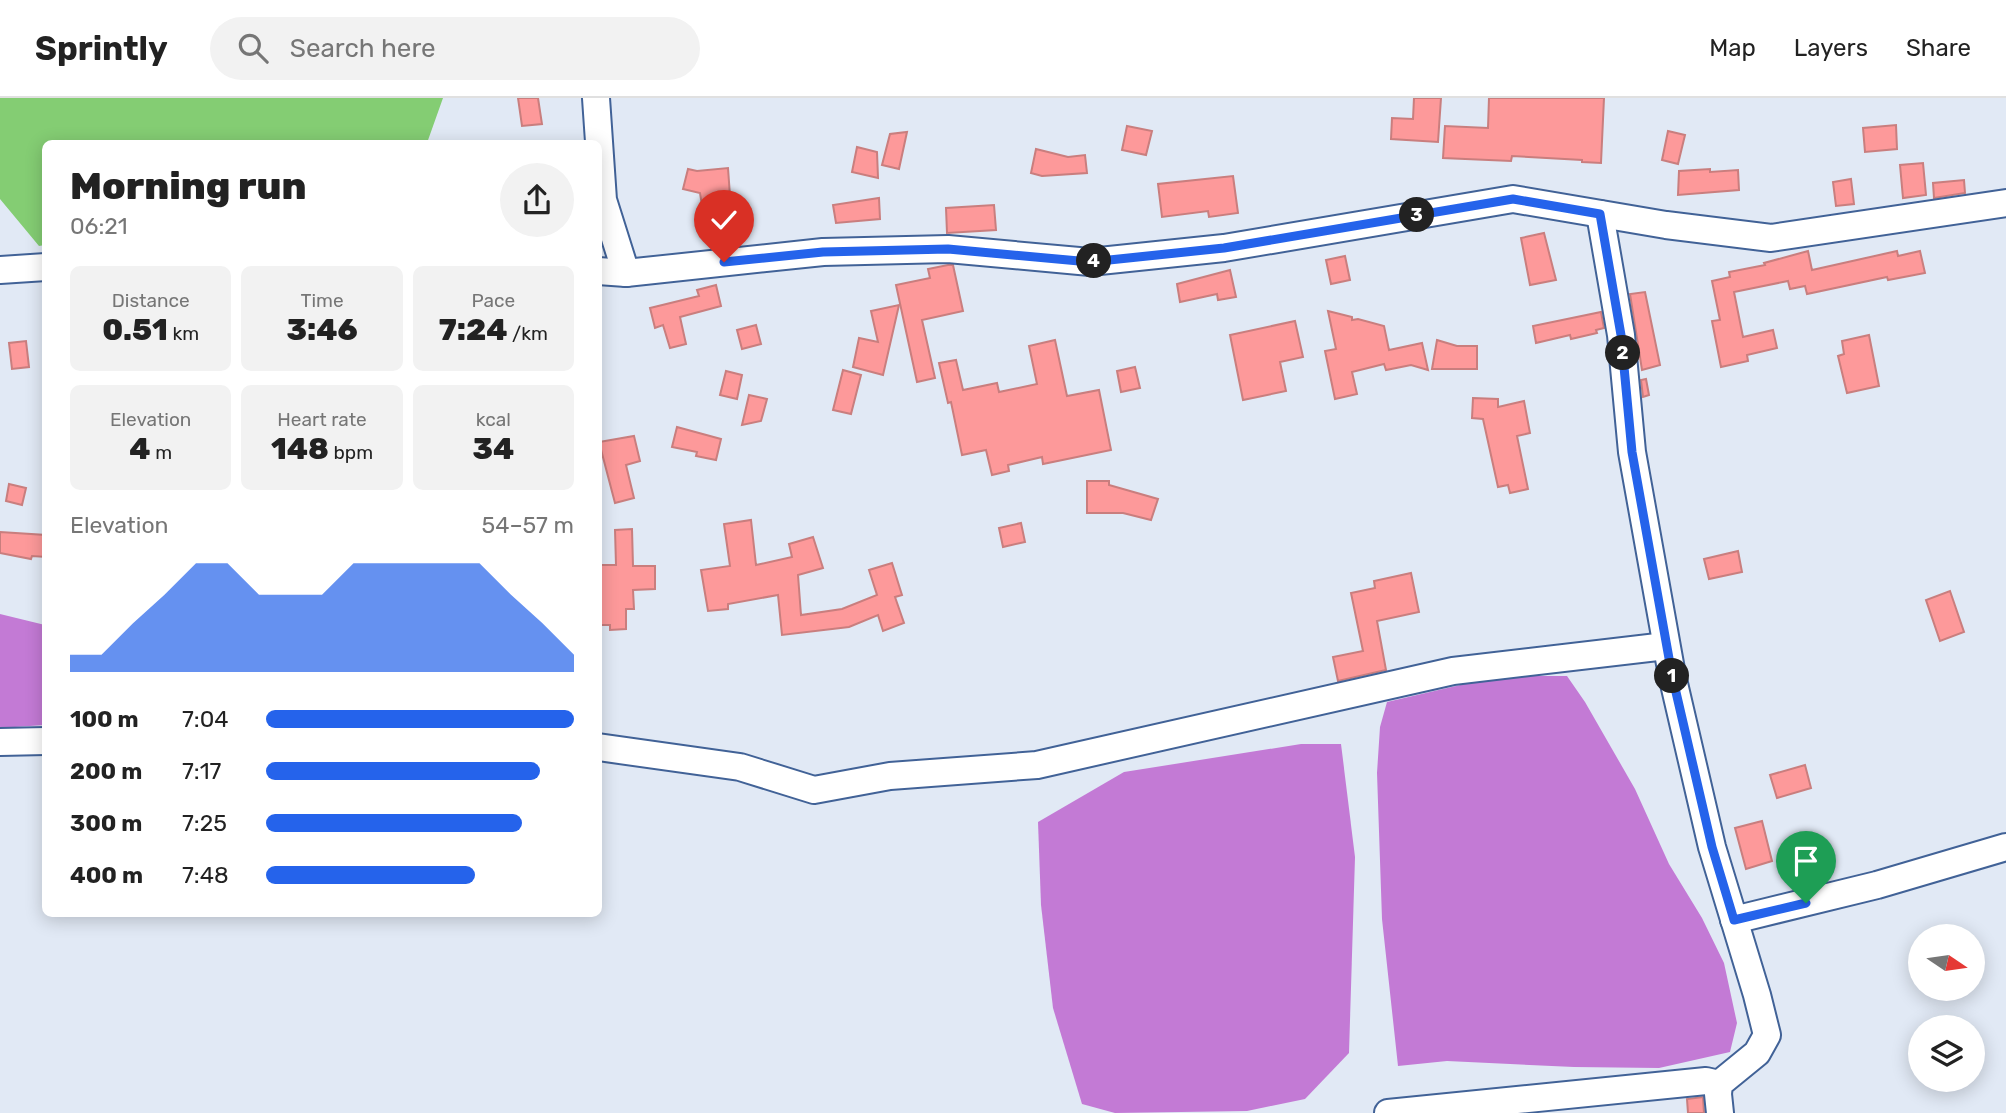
<!DOCTYPE html>
<html lang="en">
<head>
<meta charset="utf-8">
<style>
	body { margin:0; font-family:Rubik,sans-serif; background:#f2f2f2; color:#222; height:100vh; display:flex; flex-direction:column; font-size:26px; white-space:nowrap }
	* { box-sizing:border-box; margin:0 }
	p { font-size:23px; color:#767676 }
	.icon { flex:none; width:38px; height:38px; fill:none; stroke:currentColor; stroke-width:2; stroke-linecap:round; stroke-linejoin:round }
	.map { position:relative; flex:1; overflow:hidden }
	.drawer { position:absolute; left:42px; top:42px; width:560px; height:777px; display:flex; flex-direction:column; background:#fff; border-radius:10px; box-shadow:0 4px 18px #0003 }
	.drawer>* { flex:none }
	.needle { width:46px; rotate:103deg }
	.tools { position:absolute; left:1908px; top:826px; display:grid; gap:14px }
	.tools a { display:grid; place-items:center; width:77px; height:77px; border-radius:50%; background:#fff; box-shadow:0 4px 18px #0003; font-size:35px }
	.pin { position:absolute; display:grid; place-items:center; width:60px; height:60px; color:#fff; margin:-72px -30px; border-radius:50% 50% 50% 0; rotate:-45deg; box-shadow:0 0 7px #0007 }
	.pin .icon { rotate:45deg }
	.km { position:absolute; width:35px; height:35px; margin:-18px; border-radius:50%; background:#222; color:#fff; font-size:19px; line-height:35px; text-align:center }
	.round { display:grid; place-items:center; flex:none; width:74px; height:74px; border-radius:37px; background:#f2f2f2 }
	.headline { display:flex; align-items:center; justify-content:space-between; height:119px; padding:0 28px }
	h1 { font-size:38px; font-weight:800; line-height:52px }
	.figures { display:grid; grid-template-columns:repeat(3,1fr); gap:10px; height:119px; padding:7px 28px }
	.figures div { display:grid; align-content:center; border-radius:10px; background:#f2f2f2; text-align:center }
	.figures b { font-size:30px; font-weight:800 }
	.figures small { font-size:19px; font-weight:400 }
	.figures p { font-size:19px }
	.chart { height:196px; padding:14px 28px }
	.chart p { display:flex; justify-content:space-between }
	.chart svg { width:100%; height:126px; margin-top:7px; fill:#2563eb; opacity:.7 }
	ul { padding:0 28px; list-style:none; font-size:23px }
	li { display:grid; grid-template-columns:112px 84px 1fr; align-items:center; height:52px }
	li i { height:18px; border-radius:9px; background:#2563eb }
	header { display:flex; align-items:center; gap:42px; box-sizing:border-box; height:98px; padding:0 35px; background:#fff; border-bottom:2px solid #e0e0e0 }
	header strong { font-size:33px }
	nav { display:flex; gap:38px; margin-inline-start:auto; font-size:24px }
	.search { width:490px; height:63px; background:#f2f2f2; display:flex; align-items:center; gap:18px; box-sizing:border-box; padding:0 24px; border-radius:38px; color:#767676; font-size:26px }
	.map>svg:first-child { display:block }
	.green { fill:#84cd73 }
	.water { fill:#c37ad5 }
	.building { fill:#fd999a; stroke:#c97e7e; stroke-width:2 }
	.lines { fill:none; stroke-linecap:round; stroke-linejoin:round }
	.street-casing { stroke:#416297; stroke-width:30 }
	.street { stroke:#fff; stroke-width:26 }
	.route-casing { stroke:#fff; stroke-width:14 }
	.route { stroke:#2563eb; stroke-width:9 }
</style>
</head>
<body>
<header>
<strong>Sprintly</strong>
<div class="search"><svg class="icon" aria-label="search" viewBox="0 0 24 24"><circle cx="10" cy="10" r="6"/><path d="M15 15l6 6"/></svg>Search here</div>
<nav><a>Map</a><a>Layers</a><a>Share</a></nav>
</header>
<div class="map">
<svg width="2006" height="1015" viewBox="0 0 2006 1015">
	<rect width="100%" height="100%" fill="#e1e9f5"/>
	<path class="green" d="M 0,0 L 443,0 L 427,45 L 46,46 L 45,147 L 39,148 L 0,101 Z"/>
	<g class="water">
		<path d="M 0,516 L 45,527 L 45,627 L 0,630 Z"/>
		<path d="M 1499,578 L 1567,578 L 1585,604 L 1635,691 L 1669,766 L 1702,820 L 1724,865 L 1737,925 L 1730,954 L 1659,970 L 1574,969 L 1447,963 L 1398,968 L 1382,821 L 1377,675 L 1380,629 L 1387,604 Z"/>
		<path d="M 1301,646 L 1341,646 L 1355,759 L 1349,955 L 1305,1001 L 1247,1013 L 1115,1015 L 1082,1006 L 1053,910 L 1041,807 L 1038,724 L 1124,674 Z"/>
	</g>
	<g class="building">
		<path d="M 518,0 L 538,0 L 542,26 L 522,28 Z"/>
		<path d="M 1414,0 L 1441,0 L 1438,44 L 1391,41 L 1392,20 L 1413,21 Z"/>
		<path d="M 1489,0 L 1604,0 L 1601,65 L 1582,64 L 1582,62 L 1512,58 L 1511,63 L 1443,60 L 1445,28 L 1488,30 Z"/>
		<path d="M 1896,27 L 1897,51 L 1865,54 L 1863,30 Z"/>
		<path d="M 1127,28 L 1152,33 L 1146,57 L 1122,52 Z"/>
		<path d="M 1668,33 L 1685,37 L 1678,66 L 1662,62 Z"/>
		<path d="M 907,34 L 899,71 L 882,67 L 890,36 Z"/>
		<path d="M 857,49 L 877,54 L 878,80 L 852,74 Z"/>
		<path d="M 1036,51 L 1068,59 L 1085,57 L 1087,75 L 1042,78 L 1031,75 Z"/>
		<path d="M 1923,65 L 1926,97 L 1903,100 L 1900,67 Z"/>
		<path d="M 728,70 L 730,98 L 722,99 L 728,134 L 707,138 L 700,95 L 683,91 L 688,71 L 697,73 Z"/>
		<path d="M 1710,71 L 1710,74 L 1738,72 L 1739,92 L 1678,97 L 1679,73 Z"/>
		<path d="M 1233,78 L 1238,115 L 1209,119 L 1208,113 L 1162,119 L 1158,86 Z"/>
		<path d="M 1851,81 L 1854,106 L 1836,108 L 1833,84 Z"/>
		<path d="M 1964,82 L 1965,95 L 1934,100 L 1933,85 Z"/>
		<path d="M 879,100 L 880,121 L 836,125 L 833,107 Z"/>
		<path d="M 994,107 L 996,132 L 947,135 L 946,110 Z"/>
		<path d="M 1544,135 L 1556,182 L 1530,187 L 1521,140 Z"/>
		<path d="M 1808,153 L 1812,172 L 1897,153 L 1898,158 L 1920,153 L 1925,175 L 1888,182 L 1887,179 L 1807,196 L 1805,188 L 1790,191 L 1788,183 L 1734,194 L 1743,239 L 1773,232 L 1777,250 L 1747,257 L 1748,263 L 1721,269 L 1712,223 L 1720,222 L 1712,183 L 1730,179 L 1729,174 L 1765,167 L 1764,165 Z"/>
		<path d="M 1345,158 L 1350,182 L 1331,186 L 1326,162 Z"/>
		<path d="M 948,167 L 953,167 L 963,213 L 922,222 L 935,280 L 917,284 L 896,187 L 930,180 L 928,171 Z"/>
		<path d="M 1230,172 L 1236,199 L 1218,202 L 1217,196 L 1180,204 L 1177,186 Z"/>
		<path d="M 716,187 L 721,208 L 680,219 L 686,246 L 670,250 L 663,227 L 655,230 L 650,210 L 699,198 L 697,192 Z"/>
		<path d="M 1645,194 L 1660,267 L 1642,272 L 1630,196 Z"/>
		<path d="M 899,207 L 883,277 L 853,269 L 859,240 L 878,244 L 871,213 Z"/>
		<path d="M 1328,213 L 1352,219 L 1352,222 L 1358,221 L 1384,228 L 1389,252 L 1422,245 L 1428,272 L 1411,267 L 1386,272 L 1384,266 L 1352,274 L 1357,296 L 1335,301 L 1325,253 L 1336,251 Z"/>
		<path d="M 1601,214 L 1604,230 L 1596,232 L 1597,235 L 1571,241 L 1570,237 L 1536,245 L 1533,228 Z"/>
		<path d="M 1295,223 L 1303,259 L 1280,264 L 1286,293 L 1243,302 L 1230,237 Z"/>
		<path d="M 756,227 L 761,246 L 742,251 L 737,232 Z"/>
		<path d="M 1869,237 L 1879,288 L 1847,295 L 1838,258 L 1844,256 L 1842,243 Z"/>
		<path d="M 1055,242 L 1067,298 L 1099,292 L 1111,352 L 1043,366 L 1042,359 L 1008,367 L 1009,373 L 992,377 L 986,352 L 962,357 L 951,304 L 948,305 L 939,265 L 956,262 L 963,292 L 997,285 L 999,294 L 1037,286 L 1029,248 Z"/>
		<path d="M 1437,242 L 1457,248 L 1477,248 L 1477,271 L 1432,271 Z"/>
		<path d="M 26,243 L 29,269 L 12,271 L 9,245 Z"/>
		<path d="M 1135,269 L 1140,290 L 1121,294 L 1117,273 Z"/>
		<path d="M 843,272 L 861,277 L 851,316 L 833,312 Z"/>
		<path d="M 726,273 L 742,277 L 737,301 L 720,297 Z"/>
		<path d="M 1646,281 L 1649,297 L 1643,299 L 1641,282 Z"/>
		<path d="M 749,297 L 767,301 L 761,323 L 742,327 Z"/>
		<path d="M 1473,300 L 1498,301 L 1498,309 L 1524,303 L 1530,335 L 1517,338 L 1528,391 L 1510,395 L 1508,387 L 1498,389 L 1483,321 L 1472,320 Z"/>
		<path d="M 677,329 L 721,341 L 716,362 L 696,358 L 697,354 L 672,349 Z"/>
		<path d="M 634,338 L 640,363 L 626,367 L 634,400 L 615,405 L 599,344 Z"/>
		<path d="M 1087,383 L 1109,383 L 1109,387 L 1158,401 L 1151,422 L 1123,415 L 1087,415 Z"/>
		<path d="M 9,386 L 26,390 L 22,407 L 6,403 Z"/>
		<path d="M 751,422 L 756,467 L 792,459 L 789,446 L 813,439 L 823,470 L 798,477 L 801,517 L 842,511 L 877,497 L 869,472 L 892,465 L 902,497 L 895,499 L 904,525 L 883,533 L 878,517 L 849,529 L 782,537 L 778,497 L 728,506 L 728,511 L 708,513 L 701,472 L 730,468 L 724,426 Z"/>
		<path d="M 1021,425 L 1025,444 L 1003,449 L 999,430 Z"/>
		<path d="M 632,431 L 633,468 L 655,468 L 655,491 L 633,492 L 634,511 L 626,511 L 626,531 L 610,532 L 610,527 L 598,527 L 598,467 L 616,467 L 615,432 Z"/>
		<path d="M 0,434 L 46,437 L 46,459 L 32,458 L 31,461 L 0,455 Z"/>
		<path d="M 1738,453 L 1742,474 L 1709,481 L 1704,461 Z"/>
		<path d="M 1411,475 L 1419,514 L 1377,523 L 1386,572 L 1338,583 L 1333,559 L 1363,553 L 1351,495 L 1375,490 L 1374,483 Z"/>
		<path d="M 1950,493 L 1964,534 L 1940,543 L 1926,502 Z"/>
		<path d="M 1805,667 L 1811,690 L 1777,700 L 1770,677 Z"/>
		<path d="M 1762,723 L 1772,763 L 1746,771 L 1735,730 Z"/>
		<path d="M 1703,999 L 1704,1015 L 1688,1015 L 1687,1001 Z"/>
	</g>
	<g class="lines">
		<g class="street-casing">
			<g id="street">
				<path d="M 596,0 L 603,102 L 626,175"/>
				<path d="M 1600,116 L 1621,237 L 1632,354 L 1672,577 L 1712,749 L 1757,897 L 1767,937 L 1757,955 L 1719,986 L 1718,996 L 1720,1015"/>
				<path d="M 0,172 L 46,169"/>
				<path d="M 598,173 L 626,175 L 823,154 L 948,151 L 1090,164 L 1224,150 L 1513,101 L 1666,127 L 1771,140 L 2006,105"/>
				<path d="M 0,644 L 46,643"/>
				<path d="M 598,649 L 740,669 L 814,692 L 890,678 L 1037,667 L 1453,573 L 1666,548"/>
				<path d="M 1734,822 L 1877,787 L 2006,749"/>
				<path d="M 1388,1015 L 1706,983 L 1719,986"/>
			</g>
		</g>
		<use href="#street" class="street"/>
	</g>
	<g class="lines">
		<g class="route-casing">
			<path id="route" d="M 724,164 L 823,154 L 948,151 L 1090,164 L 1224,150 L 1513,101 L 1600,116 L 1621,237 L 1632,354 L 1672,577 L 1712,749 L 1734,822 L 1806,805"/>
		</g>
		<use href="#route" class="route"/>
	</g>
</svg>
<div class="tools">
<a><svg class="needle" viewBox="-14 -14 28 28"><path d="M0-13l5 13h-10z" fill="#e53935"/><path d="M0 13l5-13h-10z" fill="#767676"/></svg></a>
<a><svg class="icon" aria-label="layers" viewBox="0 0 24 24"><path d="M12 4l9 5-9 5-9-5zM3 14l9 5 9-5"/></svg></a>
</div>
<div class="pin" style="left:1806px;top:805px;background:#1e9e55"><svg class="icon" aria-label="arrive" viewBox="0 0 24 24"><path d="M6 21V4h12l-3 4 3 4H6"/></svg></div>
<div class="pin" style="left:724px;top:164px;background:#d93025"><svg class="icon" aria-label="check" viewBox="0 0 24 24"><path d="M5 12l5 5 9-10"/></svg></div>
<b class="km" style="left:1672px;top:578px">1</b>
<b class="km" style="left:1623px;top:255px">2</b>
<b class="km" style="left:1417px;top:117px">3</b>
<b class="km" style="left:1094px;top:163px">4</b>
<section class="drawer">
<div class="headline"><div><h1>Morning run</h1><p>06:21</p></div><a class="round"><svg class="icon" aria-label="share" viewBox="0 0 24 24"><path d="M12 15V3M7 8l5-5 5 5M5 13v7h14v-7"/></svg></a></div>
<div class="figures">
<div><p>Distance</p><b>0.51<small> km</small></b></div>
<div><p>Time</p><b>3:46</b></div>
<div><p>Pace</p><b>7:24<small> /km</small></b></div>
</div>
<div class="figures">
<div><p>Elevation</p><b>4<small> m</small></b></div>
<div><p>Heart rate</p><b>148<small> bpm</small></b></div>
<div><p>kcal</p><b>34</b></div>
</div>
<div class="chart"><p><span>Elevation</span>54–57 m</p>
<svg viewBox="0 0 160 44" preserveAspectRatio="none"><path d="M0 44V38L10 38L20 27L30 17L40 6L50 6L60 17L70 17L80 17L90 6L100 6L110 6L120 6L130 6L140 17L150 27L160 38V44z"/></svg>
</div>
<ul>
<li><b>100 m</b>7:04<i style="width:100%"></i></li>
<li><b>200 m</b>7:17<i style="width:89%"></i></li>
<li><b>300 m</b>7:25<i style="width:83%"></i></li>
<li><b>400 m</b>7:48<i style="width:68%"></i></li>
</ul>
</section>
</div>
</body>
</html>
